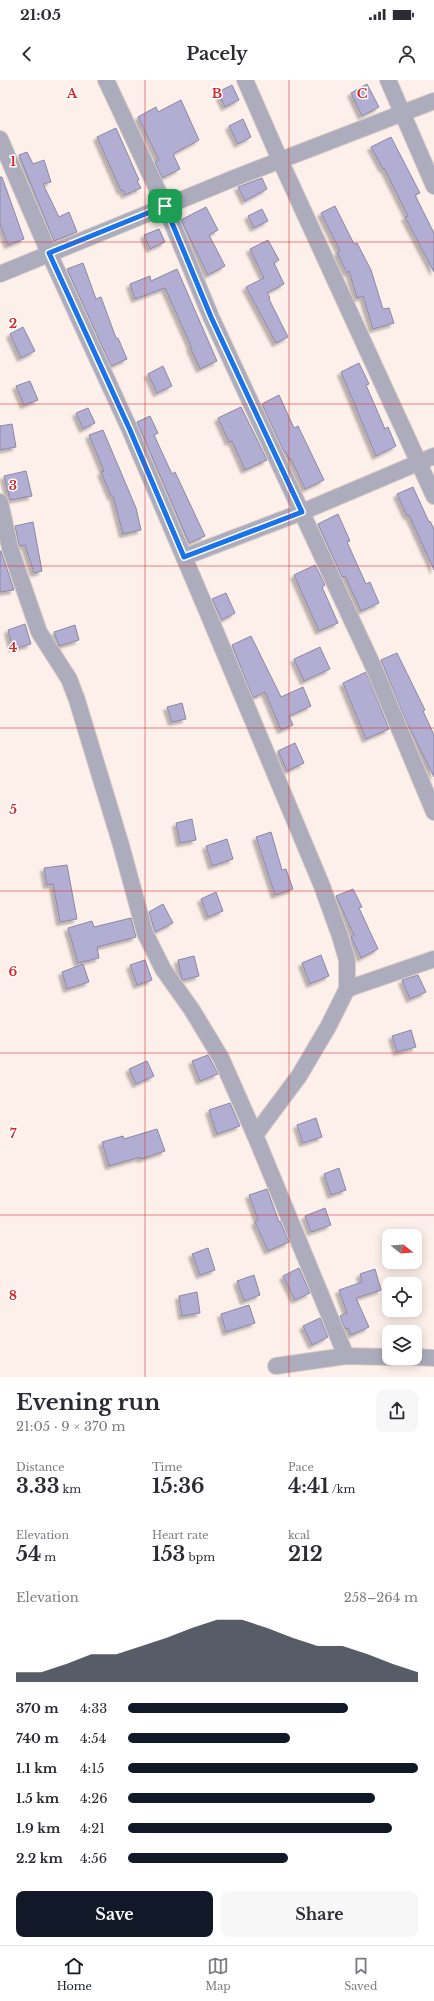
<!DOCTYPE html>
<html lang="en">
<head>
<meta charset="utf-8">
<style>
	body { margin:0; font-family:"Libre Baskerville",serif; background:#f7f7f7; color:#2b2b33; height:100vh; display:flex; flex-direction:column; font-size:15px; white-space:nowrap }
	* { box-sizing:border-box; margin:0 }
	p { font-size:13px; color:#7c7c81 }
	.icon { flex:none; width:22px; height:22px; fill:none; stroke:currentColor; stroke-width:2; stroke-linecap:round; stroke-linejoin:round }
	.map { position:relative; height:1297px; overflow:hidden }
	.side { display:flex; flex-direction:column; background:#fff; flex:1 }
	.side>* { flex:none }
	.needle { width:26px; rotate:107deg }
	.fabs { position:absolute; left:382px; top:1149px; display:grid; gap:8px }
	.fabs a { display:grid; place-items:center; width:40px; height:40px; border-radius:8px; background:#fff; box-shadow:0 2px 10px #0003; font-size:20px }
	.pin { position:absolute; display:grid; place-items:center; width:34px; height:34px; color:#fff; margin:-17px; border-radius:8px; box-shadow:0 2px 6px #0006 }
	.round { display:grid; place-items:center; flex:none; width:42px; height:42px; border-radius:8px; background:#f7f7f7 }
	.overview { display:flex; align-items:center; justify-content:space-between; height:68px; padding:0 16px }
	h1 { font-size:22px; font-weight:700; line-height:30px }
	.stats { display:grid; grid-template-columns:repeat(3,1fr); gap:6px; height:68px; padding:4px 16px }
	.stats div { display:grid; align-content:center }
	.stats b { font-size:20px; font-weight:700 }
	.stats small { font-size:11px; font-weight:400 }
	.stats p { font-size:11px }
	.chart { height:112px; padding:8px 16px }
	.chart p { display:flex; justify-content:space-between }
	.chart svg { width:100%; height:72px; margin-top:4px; fill:#111827; opacity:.7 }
	.cta { display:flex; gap:8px; margin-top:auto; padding:8px 16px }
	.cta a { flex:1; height:46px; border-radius:8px; background:#111827; color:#fff; font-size:16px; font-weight:700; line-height:46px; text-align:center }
	.cta a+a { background:#f7f7f7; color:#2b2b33 }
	ul { padding:0 16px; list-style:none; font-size:13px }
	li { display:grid; grid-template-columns:64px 48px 1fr; align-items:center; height:30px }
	li i { height:10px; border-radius:5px; background:#111827 }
	.status { display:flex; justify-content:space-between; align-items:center; height:28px; padding:0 20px; background:#fff; direction:ltr }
	.status svg { height:11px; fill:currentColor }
	header { display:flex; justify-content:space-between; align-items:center; height:52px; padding:0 16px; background:#fff; font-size:18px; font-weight:700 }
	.menu { display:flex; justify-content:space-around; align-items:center; height:56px; border-top:1px solid #e1e1e2; background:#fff; font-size:11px; color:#7c7c81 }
	.menu a { display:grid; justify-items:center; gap:2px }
	.menu .selected { color:#111827 }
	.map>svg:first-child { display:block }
	.building { fill:#b2aed3; stroke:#8b88a4; filter:url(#shadow) }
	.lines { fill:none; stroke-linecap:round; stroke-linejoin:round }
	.minor-casing { stroke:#daccc7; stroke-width:18 }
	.minor { stroke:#acacbd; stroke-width:16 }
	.route-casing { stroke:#fff; stroke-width:8 }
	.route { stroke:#1a73e8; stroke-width:5 }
	.grid { fill:none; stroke:#d62828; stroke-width:1; stroke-opacity:0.55 }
	.grid-label { font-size:13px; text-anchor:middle; font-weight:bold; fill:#d62828; stroke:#fff; stroke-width:3; stroke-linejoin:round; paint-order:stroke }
</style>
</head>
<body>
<div class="status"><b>21:05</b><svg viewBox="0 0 49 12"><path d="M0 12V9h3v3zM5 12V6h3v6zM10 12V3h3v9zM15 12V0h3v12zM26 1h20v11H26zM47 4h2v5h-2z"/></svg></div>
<header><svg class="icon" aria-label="back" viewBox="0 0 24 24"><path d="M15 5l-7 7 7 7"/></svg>Pacely<svg class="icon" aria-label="person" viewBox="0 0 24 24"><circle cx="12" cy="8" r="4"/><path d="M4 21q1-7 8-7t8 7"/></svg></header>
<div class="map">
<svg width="434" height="1297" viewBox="0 0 434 1297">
	<defs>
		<filter id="shadow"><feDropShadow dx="-3.5" dy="3.5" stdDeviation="1" flood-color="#0004"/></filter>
	</defs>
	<rect width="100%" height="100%" fill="#fdefea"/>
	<g class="building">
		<path d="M 367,4 L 379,27 L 362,36 L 351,13 Z"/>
		<path d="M 232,5 L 239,20 L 225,27 L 218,12 Z"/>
		<path d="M 181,20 L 199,60 L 173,74 L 180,89 L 162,98 L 155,82 L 159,80 L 138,37 L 156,27 L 158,32 Z"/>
		<path d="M 243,39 L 251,57 L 238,64 L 229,46 Z"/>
		<path d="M 116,48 L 139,100 L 137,101 L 141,108 L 125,115 L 123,110 L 121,111 L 97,57 Z"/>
		<path d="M 391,57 L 420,113 L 415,115 L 434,153 L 434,192 L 405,137 L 408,136 L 384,88 L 383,89 L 371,67 Z"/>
		<path d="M 27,72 L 33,84 L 44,80 L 51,102 L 43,104 L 59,137 L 69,132 L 77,152 L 54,161 L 19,75 Z"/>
		<path d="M 0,97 L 2,97 L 24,159 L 8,165 L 0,144 Z"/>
		<path d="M 262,98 L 267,109 L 245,121 L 238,107 Z"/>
		<path d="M 335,126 L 354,164 L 357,163 L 371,190 L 383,229 L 389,228 L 394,243 L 373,249 L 363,216 L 357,218 L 349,191 L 347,193 L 337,173 L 340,171 L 321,133 Z"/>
		<path d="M 206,127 L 218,150 L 209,155 L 225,186 L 208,195 L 181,140 Z"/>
		<path d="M 262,129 L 268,141 L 254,148 L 248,136 Z"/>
		<path d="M 159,149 L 165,162 L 150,169 L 144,155 Z"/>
		<path d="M 268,160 L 279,180 L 274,183 L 284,204 L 267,213 L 270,218 L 269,219 L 288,257 L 276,263 L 246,207 L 264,198 L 250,169 Z"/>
		<path d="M 83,183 L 96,219 L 101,217 L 116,258 L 118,258 L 127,279 L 111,286 L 67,189 Z"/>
		<path d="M 177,189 L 217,281 L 200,289 L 190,267 L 191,266 L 165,208 L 135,219 L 130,204 L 150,196 L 151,201 Z"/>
		<path d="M 23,247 L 35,271 L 21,278 L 10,254 Z"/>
		<path d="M 359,283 L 369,304 L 366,305 L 385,349 L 388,347 L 396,366 L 376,376 L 341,292 Z"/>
		<path d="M 163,286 L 172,306 L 157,313 L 148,294 Z"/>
		<path d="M 30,301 L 38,320 L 24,325 L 16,306 Z"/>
		<path d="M 279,315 L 294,348 L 298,346 L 324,400 L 305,409 L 291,379 L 289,380 L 286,372 L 284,372 L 262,324 Z"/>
		<path d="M 241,327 L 267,380 L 245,390 L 232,361 L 229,362 L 218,338 Z"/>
		<path d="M 88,328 L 95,343 L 83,349 L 76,333 Z"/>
		<path d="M 150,336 L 158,353 L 154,355 L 172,394 L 175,392 L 205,456 L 189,463 L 137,342 Z"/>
		<path d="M 12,344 L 16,367 L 0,370 L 0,346 Z"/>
		<path d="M 103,350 L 136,428 L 141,450 L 123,454 L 113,416 L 111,416 L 101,392 L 104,391 L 89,355 Z"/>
		<path d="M 26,391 L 32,416 L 10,420 L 4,396 Z"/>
		<path d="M 413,407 L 429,442 L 430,441 L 434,449 L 434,490 L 409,435 L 407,436 L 397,414 Z"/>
		<path d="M 338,434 L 350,461 L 347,462 L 366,504 L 370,502 L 379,523 L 361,531 L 345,496 L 342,497 L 318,444 Z"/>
		<path d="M 33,442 L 42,491 L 34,493 L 25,465 L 19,466 L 15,446 Z"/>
		<path d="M 0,471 L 1,471 L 14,510 L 0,512 Z"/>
		<path d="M 315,485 L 325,505 L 322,507 L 338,543 L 319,551 L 294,495 Z"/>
		<path d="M 226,513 L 235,533 L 222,540 L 212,519 Z"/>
		<path d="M 25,544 L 31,564 L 13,569 L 8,550 Z"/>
		<path d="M 75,545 L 79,560 L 59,566 L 54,552 Z"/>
		<path d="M 251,556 L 281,617 L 303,607 L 311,626 L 289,636 L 293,645 L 281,650 L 265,612 L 253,618 L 232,565 Z"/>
		<path d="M 320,567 L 330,589 L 304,601 L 294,579 Z"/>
		<path d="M 397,573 L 425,630 L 423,631 L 434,655 L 434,697 L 406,641 L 381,580 Z"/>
		<path d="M 366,592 L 389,649 L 366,659 L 343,603 Z"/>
		<path d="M 182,623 L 186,639 L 172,642 L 167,627 Z"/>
		<path d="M 295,663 L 304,683 L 287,691 L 278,671 Z"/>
		<path d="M 192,739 L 196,760 L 180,763 L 176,743 Z"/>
		<path d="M 271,752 L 282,790 L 286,789 L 293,809 L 275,815 L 256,757 Z"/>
		<path d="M 227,759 L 233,779 L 212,786 L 206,766 Z"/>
		<path d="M 67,785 L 77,839 L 60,842 L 53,804 L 47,805 L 44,788 Z"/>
		<path d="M 353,809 L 362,827 L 359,828 L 378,869 L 361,878 L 351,857 L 354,855 L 336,816 Z"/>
		<path d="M 216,812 L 223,831 L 208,837 L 201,819 Z"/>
		<path d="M 163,824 L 173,843 L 155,852 L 149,832 Z"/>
		<path d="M 131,838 L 136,857 L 97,867 L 99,878 L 78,883 L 68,848 L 92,841 L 94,847 Z"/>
		<path d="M 321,875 L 329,896 L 310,904 L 302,883 Z"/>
		<path d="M 194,876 L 199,896 L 182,900 L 178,880 Z"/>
		<path d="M 145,880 L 152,900 L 137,905 L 130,885 Z"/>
		<path d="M 83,884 L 89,902 L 67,909 L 62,892 Z"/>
		<path d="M 418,895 L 426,912 L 410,919 L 402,900 Z"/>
		<path d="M 411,950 L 416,967 L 397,972 L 392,956 Z"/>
		<path d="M 208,975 L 218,994 L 200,1001 L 192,981 Z"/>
		<path d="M 147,981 L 154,996 L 136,1004 L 129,989 Z"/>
		<path d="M 230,1023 L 240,1046 L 217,1054 L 209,1030 Z"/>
		<path d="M 316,1038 L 322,1057 L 303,1063 L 297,1045 Z"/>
		<path d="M 157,1049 L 165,1071 L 141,1079 L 140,1077 L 109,1086 L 102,1062 L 123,1056 L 124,1059 Z"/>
		<path d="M 339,1088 L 346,1110 L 331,1115 L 324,1094 Z"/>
		<path d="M 267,1109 L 279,1142 L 280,1141 L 289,1162 L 268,1171 L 255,1142 L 258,1140 L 249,1115 Z"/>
		<path d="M 325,1128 L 331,1145 L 311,1152 L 305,1136 Z"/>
		<path d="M 208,1168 L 215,1190 L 200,1195 L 192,1174 Z"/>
		<path d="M 299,1188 L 310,1213 L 295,1220 L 283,1196 Z"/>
		<path d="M 375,1189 L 381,1210 L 356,1218 L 369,1247 L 351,1255 L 348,1248 L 345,1249 L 340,1236 L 347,1233 L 339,1210 L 362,1202 L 360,1194 Z"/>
		<path d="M 254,1195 L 260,1215 L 244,1221 L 237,1201 Z"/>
		<path d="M 197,1212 L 200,1233 L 182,1236 L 179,1216 Z"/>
		<path d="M 249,1225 L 255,1243 L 226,1252 L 221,1234 Z"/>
		<path d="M 320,1238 L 328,1257 L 312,1265 L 303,1246 Z"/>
	</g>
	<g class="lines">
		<g class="minor-casing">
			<g id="minor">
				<path d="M 106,0 L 165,126 L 211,237 L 374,588 L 434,732"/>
				<path d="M 245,0 L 280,80 L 434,416"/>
				<path d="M 388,0 L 434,106"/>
				<path d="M 0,59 L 49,173 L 130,350 L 204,524 L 322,806 L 340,856 L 347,880 L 347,909 L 328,947 L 299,996 L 255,1055"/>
				<path d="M 0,194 L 237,97 L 434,21"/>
				<path d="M 0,422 L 10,468 L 39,552 L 69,599 L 77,620 L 121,765 L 145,853 L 163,889 L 192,930 L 221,978 L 255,1055 L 346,1276"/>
				<path d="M 184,477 L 302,432 L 434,376"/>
				<path d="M 347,909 L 434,879"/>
				<path d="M 415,1277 L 434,1278"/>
				<path d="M 276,1286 L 346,1276 L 389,1277"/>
			</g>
		</g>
		<use href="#minor" class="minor"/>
	</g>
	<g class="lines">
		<g class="route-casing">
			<path id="route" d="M 165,126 L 211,237 L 302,432 L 184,477 L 130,350 L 49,173 Z"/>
		</g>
		<use href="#route" class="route"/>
	</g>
	<path class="grid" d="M 145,0 L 145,1297M 289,0 L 289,1297M 0,162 L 434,162M 0,324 L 434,324M 0,486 L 434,486M 0,648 L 434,648M 0,811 L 434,811M 0,973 L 434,973M 0,1135 L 434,1135"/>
	<g class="grid-label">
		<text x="72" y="18">A</text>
		<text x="217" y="18">B</text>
		<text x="362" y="18">C</text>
		<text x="13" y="86">1</text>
		<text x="13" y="248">2</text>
		<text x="13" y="410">3</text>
		<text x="13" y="572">4</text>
		<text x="13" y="734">5</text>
		<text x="13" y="896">6</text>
		<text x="13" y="1058">7</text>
		<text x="13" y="1220">8</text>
	</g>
</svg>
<div class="fabs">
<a><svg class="needle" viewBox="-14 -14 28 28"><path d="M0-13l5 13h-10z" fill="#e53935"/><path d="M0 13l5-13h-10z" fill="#7c7c81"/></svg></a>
<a><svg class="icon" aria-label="locate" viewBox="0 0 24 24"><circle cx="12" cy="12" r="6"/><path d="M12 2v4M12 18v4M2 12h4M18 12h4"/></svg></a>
<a><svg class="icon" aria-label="layers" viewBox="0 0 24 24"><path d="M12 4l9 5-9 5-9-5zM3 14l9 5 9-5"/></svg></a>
</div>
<div class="pin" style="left:165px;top:126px;background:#1e9e55"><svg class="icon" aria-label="arrive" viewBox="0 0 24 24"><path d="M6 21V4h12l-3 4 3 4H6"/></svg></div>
</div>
<section class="side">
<div class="overview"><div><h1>Evening run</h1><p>21:05 · 9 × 370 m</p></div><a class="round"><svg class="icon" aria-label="share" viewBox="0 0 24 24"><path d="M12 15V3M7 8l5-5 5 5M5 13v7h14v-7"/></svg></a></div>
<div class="stats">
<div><p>Distance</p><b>3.33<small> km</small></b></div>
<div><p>Time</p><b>15:36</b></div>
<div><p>Pace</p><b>4:41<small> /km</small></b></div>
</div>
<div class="stats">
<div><p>Elevation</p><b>54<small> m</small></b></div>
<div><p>Heart rate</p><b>153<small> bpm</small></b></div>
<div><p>kcal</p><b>212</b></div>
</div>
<div class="chart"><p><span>Elevation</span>258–264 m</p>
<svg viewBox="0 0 160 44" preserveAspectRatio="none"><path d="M0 44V38L10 38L20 33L30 27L40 27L50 22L60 17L70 11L80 6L90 6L100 11L110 17L120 22L130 22L140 27L150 33L160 38V44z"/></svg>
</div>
<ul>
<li><b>370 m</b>4:33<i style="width:76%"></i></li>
<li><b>740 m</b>4:54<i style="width:56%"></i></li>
<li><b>1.1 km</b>4:15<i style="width:100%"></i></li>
<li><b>1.5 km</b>4:26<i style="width:85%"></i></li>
<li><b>1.9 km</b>4:21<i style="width:91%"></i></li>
<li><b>2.2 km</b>4:56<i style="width:55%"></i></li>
</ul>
<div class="cta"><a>Save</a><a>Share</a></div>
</section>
<nav class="menu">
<a class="selected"><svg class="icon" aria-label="home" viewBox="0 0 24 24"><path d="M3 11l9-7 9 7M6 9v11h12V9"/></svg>Home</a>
<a><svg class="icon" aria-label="map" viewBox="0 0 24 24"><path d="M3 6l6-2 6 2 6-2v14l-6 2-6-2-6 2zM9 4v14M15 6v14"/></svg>Map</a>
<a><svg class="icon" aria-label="saved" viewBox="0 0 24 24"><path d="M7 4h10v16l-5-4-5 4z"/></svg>Saved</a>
</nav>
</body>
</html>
